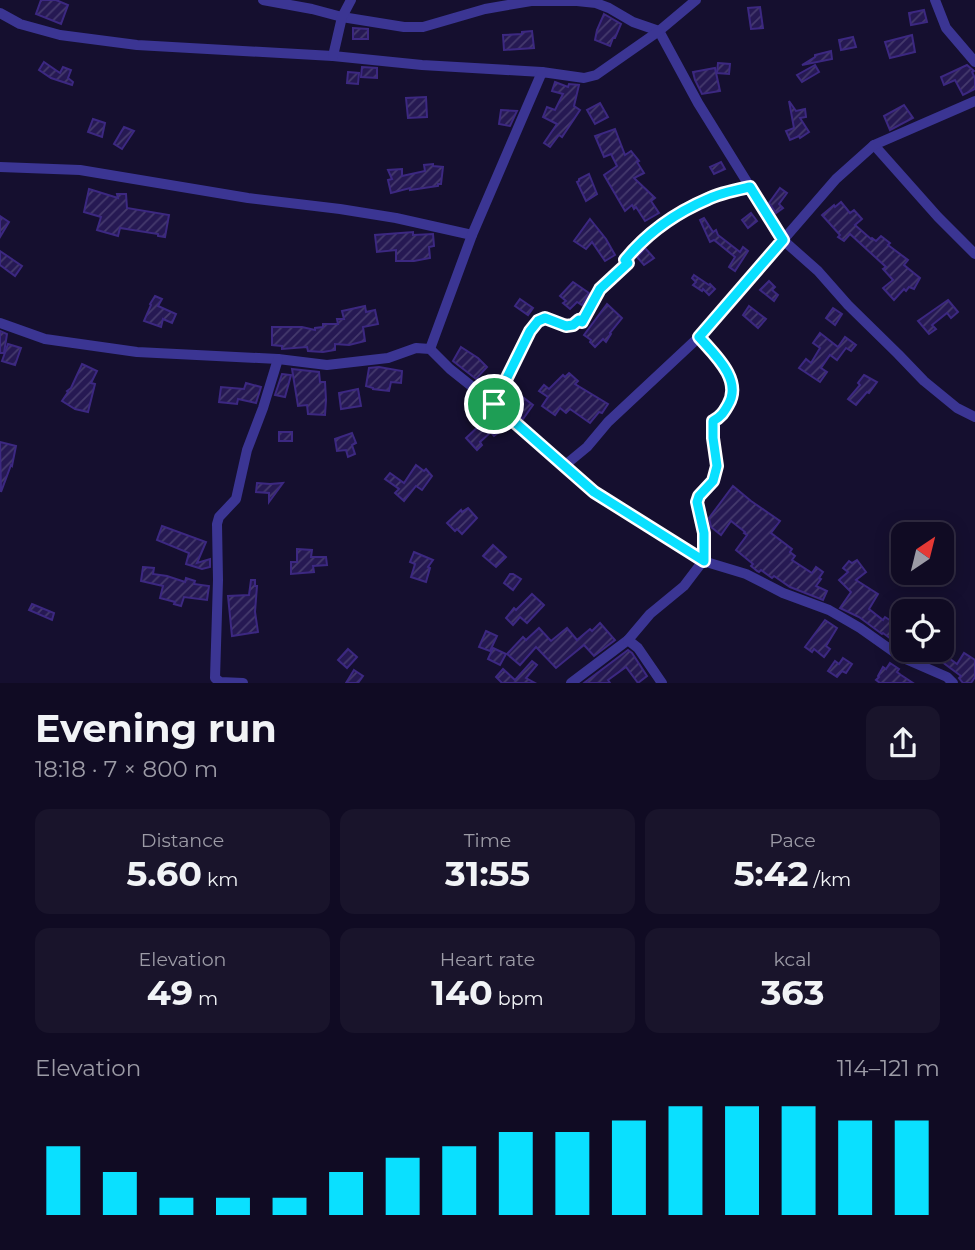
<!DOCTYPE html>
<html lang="en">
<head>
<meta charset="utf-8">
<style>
	body { margin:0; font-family:Montserrat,sans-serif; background:#19142b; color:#f1f3f6; height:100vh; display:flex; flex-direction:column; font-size:26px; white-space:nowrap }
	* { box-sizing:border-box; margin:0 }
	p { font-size:23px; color:#9c9ba6 }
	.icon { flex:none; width:38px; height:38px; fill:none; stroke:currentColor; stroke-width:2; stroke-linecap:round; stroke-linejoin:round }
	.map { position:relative; height:683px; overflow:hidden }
	.panel { display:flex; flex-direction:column; background:#100b23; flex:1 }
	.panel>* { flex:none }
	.needle { width:46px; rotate:35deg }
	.fabs { position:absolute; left:891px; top:522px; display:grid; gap:14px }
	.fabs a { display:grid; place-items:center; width:63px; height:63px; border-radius:14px; background:#100b23; box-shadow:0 4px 18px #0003,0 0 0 2px #302b41; font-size:35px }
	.pin { position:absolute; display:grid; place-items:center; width:60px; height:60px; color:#fff; margin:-30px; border:4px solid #fff; border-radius:50%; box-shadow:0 2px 7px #0007 }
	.round { display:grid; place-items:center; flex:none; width:74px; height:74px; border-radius:14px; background:#19142b }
	.head { display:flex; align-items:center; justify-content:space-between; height:119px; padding:0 35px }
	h1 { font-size:38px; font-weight:700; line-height:52px }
	.figures { display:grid; grid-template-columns:repeat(3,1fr); gap:10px; height:119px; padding:7px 35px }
	.figures div { display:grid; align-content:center; border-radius:14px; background:#19142b; text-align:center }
	.figures b { font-size:35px; font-weight:700 }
	.figures small { font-size:19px; font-weight:400 }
	.figures p { font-size:19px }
	.chart { height:196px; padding:14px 35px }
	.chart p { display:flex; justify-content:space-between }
	.chart svg { width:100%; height:126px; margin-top:7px; stroke:#0ae0ff; stroke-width:6 }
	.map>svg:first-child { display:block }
	.building { fill:url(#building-hatch); stroke:#3c2881; stroke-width:2 }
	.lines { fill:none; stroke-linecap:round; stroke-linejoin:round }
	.minor { stroke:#3b3593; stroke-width:10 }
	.route-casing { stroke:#fff; stroke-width:14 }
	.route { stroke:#0ae0ff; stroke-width:9 }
</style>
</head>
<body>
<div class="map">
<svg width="975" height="683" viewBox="0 0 975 683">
	<defs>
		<pattern id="building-hatch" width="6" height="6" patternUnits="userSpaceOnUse" patternTransform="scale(1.75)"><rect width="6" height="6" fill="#261953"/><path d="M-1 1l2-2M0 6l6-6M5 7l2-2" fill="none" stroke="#453a6d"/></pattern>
	</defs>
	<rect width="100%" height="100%" fill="#150f2f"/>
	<g class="building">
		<path d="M 41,0 L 56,0 L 68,5 L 61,24 L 36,14 Z"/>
		<path d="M 760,7 L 763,28 L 751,29 L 748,8 Z"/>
		<path d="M 924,10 L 927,22 L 911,25 L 909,13 Z"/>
		<path d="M 604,14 L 621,24 L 615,38 L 613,38 L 610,46 L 595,40 L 597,30 Z"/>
		<path d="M 353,28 L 368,29 L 368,39 L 353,39 Z"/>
		<path d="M 532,31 L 534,48 L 504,50 L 503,35 L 522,34 L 522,32 Z"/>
		<path d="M 912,35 L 915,52 L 890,58 L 885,42 Z"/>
		<path d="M 853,37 L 856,47 L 841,50 L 839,40 Z"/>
		<path d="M 831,51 L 832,59 L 802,65 L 815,57 L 815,55 Z"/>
		<path d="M 44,62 L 60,73 L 63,67 L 71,70 L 68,78 L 73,82 L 72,85 L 51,78 L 39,70 Z"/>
		<path d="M 718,63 L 730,64 L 729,74 L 717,73 Z"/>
		<path d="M 815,65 L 819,72 L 802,82 L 797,75 Z"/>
		<path d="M 967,65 L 974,71 L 972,72 L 975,78 L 975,89 L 963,95 L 955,80 L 944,85 L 941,77 Z"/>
		<path d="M 362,67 L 377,68 L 377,78 L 361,77 Z"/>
		<path d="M 715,68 L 720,91 L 702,94 L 695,80 L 693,72 Z"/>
		<path d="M 348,72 L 359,73 L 358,84 L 347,83 Z"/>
		<path d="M 555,82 L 568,87 L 569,84 L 579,85 L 574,106 L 580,110 L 562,137 L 559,135 L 550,147 L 544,143 L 557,124 L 543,117 L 547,107 L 555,110 L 563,94 L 552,91 Z"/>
		<path d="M 426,97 L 427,117 L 408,118 L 406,98 Z"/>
		<path d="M 789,101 L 796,111 L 805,109 L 806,117 L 800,118 L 809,132 L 800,138 L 799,136 L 790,140 L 786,131 L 794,128 Z"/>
		<path d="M 600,103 L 608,117 L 595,124 L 587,110 Z"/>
		<path d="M 904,105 L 913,118 L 890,130 L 884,116 Z"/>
		<path d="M 501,110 L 517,111 L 510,126 L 499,124 Z"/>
		<path d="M 93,119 L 105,123 L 102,137 L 88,132 Z"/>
		<path d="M 124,127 L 134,131 L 122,149 L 114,144 Z"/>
		<path d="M 615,129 L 625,155 L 631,151 L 639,161 L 637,162 L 644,173 L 634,178 L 655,198 L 651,201 L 659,213 L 645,221 L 636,207 L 634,209 L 632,205 L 625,211 L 604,175 L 617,166 L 611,154 L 604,157 L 595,136 Z"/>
		<path d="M 721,162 L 725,169 L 714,174 L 710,167 Z"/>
		<path d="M 433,164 L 433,166 L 443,167 L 441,184 L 438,184 L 438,186 L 410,190 L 410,188 L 391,193 L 388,180 L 392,179 L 388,170 L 402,169 L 402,176 L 425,171 L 424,165 Z"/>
		<path d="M 589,174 L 597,194 L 586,201 L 577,182 L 579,181 L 579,179 Z"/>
		<path d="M 780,188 L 787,193 L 779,204 L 783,208 L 776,213 L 769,203 Z"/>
		<path d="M 89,189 L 118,198 L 117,194 L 126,194 L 127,208 L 169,215 L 165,237 L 158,236 L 158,234 L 120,228 L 118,236 L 97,230 L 101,217 L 84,212 Z"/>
		<path d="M 841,202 L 850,213 L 854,210 L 862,219 L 855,225 L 871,239 L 872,238 L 876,241 L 881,236 L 890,243 L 888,245 L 908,260 L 904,265 L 920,278 L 914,289 L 909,287 L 906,291 L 904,289 L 894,300 L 883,288 L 893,280 L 883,269 L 886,267 L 850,234 L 844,241 L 838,237 L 840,235 L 822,215 L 834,205 L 835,207 Z"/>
		<path d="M 751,213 L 757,221 L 748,228 L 742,220 Z"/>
		<path d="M 0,216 L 9,222 L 0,237 Z"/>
		<path d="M 704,218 L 713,232 L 716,230 L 718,235 L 740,252 L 743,247 L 748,251 L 735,271 L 729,267 L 735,257 L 714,240 L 710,242 L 700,220 Z"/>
		<path d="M 590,219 L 606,239 L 615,255 L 605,261 L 592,242 L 586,249 L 574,241 Z"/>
		<path d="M 413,232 L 413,235 L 433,234 L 434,246 L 429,247 L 430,258 L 414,261 L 396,261 L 396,250 L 377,252 L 375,235 Z"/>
		<path d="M 645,248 L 654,258 L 644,265 L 637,257 Z"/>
		<path d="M 0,251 L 22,266 L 15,276 L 0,265 Z"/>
		<path d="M 694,275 L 709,285 L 710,284 L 715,289 L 709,295 L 703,289 L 702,291 L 693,285 L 696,282 L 692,278 Z"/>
		<path d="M 769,281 L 775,287 L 772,290 L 778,295 L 774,301 L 760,290 Z"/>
		<path d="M 573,282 L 589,293 L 582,305 L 577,302 L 570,309 L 563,303 L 566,301 L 560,296 Z"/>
		<path d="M 155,296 L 162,299 L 158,306 L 176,314 L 172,323 L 163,319 L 161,327 L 144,321 L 151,305 L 150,304 Z"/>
		<path d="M 520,299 L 533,308 L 528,315 L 515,306 Z"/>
		<path d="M 948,300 L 958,312 L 951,318 L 947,313 L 932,325 L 936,329 L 929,334 L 918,321 Z"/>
		<path d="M 607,304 L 622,318 L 610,333 L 611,334 L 606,342 L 603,339 L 595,347 L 590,342 L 591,340 L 584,335 Z"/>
		<path d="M 365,306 L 366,312 L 375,310 L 378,324 L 363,327 L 365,341 L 349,345 L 335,344 L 335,350 L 323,352 L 308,351 L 307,347 L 282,349 L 282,346 L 272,345 L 272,327 L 302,327 L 315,330 L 315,328 L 323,327 L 323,324 L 338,324 L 337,319 L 344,319 L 342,311 Z"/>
		<path d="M 749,306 L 766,319 L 758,328 L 743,315 Z"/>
		<path d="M 833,308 L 842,314 L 835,325 L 826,318 Z"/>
		<path d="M 0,331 L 7,334 L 4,353 L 0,353 Z"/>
		<path d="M 820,333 L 838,347 L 845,337 L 856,345 L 851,351 L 846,348 L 837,360 L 830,355 L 821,368 L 827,372 L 820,382 L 799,368 L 806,359 L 811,363 L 820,348 L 813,343 Z"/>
		<path d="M 8,344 L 21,348 L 15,365 L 2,361 Z"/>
		<path d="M 461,347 L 478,358 L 487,367 L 476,379 L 453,361 Z"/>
		<path d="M 82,364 L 97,371 L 91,383 L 95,384 L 88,412 L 75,409 L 62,401 L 68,392 L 67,391 L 71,388 Z"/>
		<path d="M 379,367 L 402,371 L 401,383 L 391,382 L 389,391 L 373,389 L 373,388 L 366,386 L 369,368 Z"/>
		<path d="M 292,369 L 319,372 L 320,382 L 325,382 L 326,400 L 325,415 L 308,414 L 307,405 L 298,406 Z"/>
		<path d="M 569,373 L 578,381 L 575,384 L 608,404 L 602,413 L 599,412 L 590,423 L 570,409 L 566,413 L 560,408 L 555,415 L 542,406 L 548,397 L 539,391 L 544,385 L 549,389 L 563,375 L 565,377 Z"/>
		<path d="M 282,374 L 291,375 L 285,397 L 275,395 Z"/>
		<path d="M 864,375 L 877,382 L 869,393 L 867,392 L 856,405 L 848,399 L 860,385 L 858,383 Z"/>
		<path d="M 246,383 L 261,387 L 256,403 L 238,399 L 237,404 L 219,402 L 221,387 L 244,389 Z"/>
		<path d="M 358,389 L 361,406 L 341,409 L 339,393 Z"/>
		<path d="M 508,393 L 517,399 L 520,395 L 533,405 L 523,419 L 515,412 L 516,410 L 504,402 Z"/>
		<path d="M 495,422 L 502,430 L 494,436 L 488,429 Z"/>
		<path d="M 482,423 L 490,433 L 480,442 L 482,445 L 477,450 L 466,438 Z"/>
		<rect x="279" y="432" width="13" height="9"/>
		<path d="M 352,433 L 356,443 L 352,445 L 355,454 L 348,457 L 346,450 L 337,451 L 335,439 Z"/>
		<path d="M 0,442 L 16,446 L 12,466 L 11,465 L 1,492 Z"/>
		<path d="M 416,465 L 424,471 L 426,469 L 432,476 L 422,490 L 416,486 L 404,501 L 395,493 L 399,489 L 385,479 L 390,473 L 404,483 Z"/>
		<path d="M 257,483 L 270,484 L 283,483 L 269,502 L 269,493 L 256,492 Z"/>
		<path d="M 733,486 L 751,501 L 780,521 L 771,533 L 792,549 L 790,552 L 795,556 L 792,560 L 812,573 L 816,567 L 823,572 L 819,578 L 821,579 L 816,586 L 827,591 L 823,600 L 790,587 L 774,576 L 772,578 L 761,570 L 759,572 L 757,571 L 751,566 L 753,564 L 736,550 L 747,535 L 744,533 L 745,532 L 731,521 L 721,535 L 711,527 L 709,518 Z"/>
		<path d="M 468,508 L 477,518 L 462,534 L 457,529 L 455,531 L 447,523 L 461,510 L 462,512 Z"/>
		<path d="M 162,526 L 206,542 L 197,563 L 210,559 L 210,567 L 202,569 L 186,564 L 189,553 L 157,540 Z"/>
		<path d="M 493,545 L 506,557 L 496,567 L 483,556 Z"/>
		<path d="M 297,549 L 312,550 L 311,557 L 326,557 L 327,565 L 313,566 L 314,572 L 291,574 L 291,562 L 297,562 Z"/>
		<path d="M 414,552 L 433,560 L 428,567 L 430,568 L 426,582 L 411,577 L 415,564 L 410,562 Z"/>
		<path d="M 857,560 L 866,572 L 856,580 L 878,594 L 869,609 L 883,620 L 885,617 L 899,626 L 903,620 L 903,648 L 883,633 L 882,634 L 859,617 L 840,608 L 851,592 L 839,580 L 848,572 L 843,568 L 849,561 L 852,563 Z"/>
		<path d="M 143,567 L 154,568 L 153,574 L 167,576 L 185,582 L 186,578 L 195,581 L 194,584 L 209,586 L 207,600 L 184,597 L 181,606 L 174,604 L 175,602 L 160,598 L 163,586 L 141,581 Z"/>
		<path d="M 510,574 L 513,574 L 521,579 L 513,590 L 504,583 Z"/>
		<path d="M 251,580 L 255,580 L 255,586 L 257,586 L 255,612 L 258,632 L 232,636 L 228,596 L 249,595 Z"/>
		<path d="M 532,594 L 544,605 L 527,623 L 520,617 L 513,625 L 506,618 L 514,608 L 516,610 Z"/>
		<path d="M 32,604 L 54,613 L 52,620 L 29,610 Z"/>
		<path d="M 825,620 L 837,628 L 826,646 L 830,649 L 824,657 L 814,649 L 812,652 L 805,647 Z"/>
		<path d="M 600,623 L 615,640 L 594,656 L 584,645 L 556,668 L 536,647 L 520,665 L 507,654 L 523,637 L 526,640 L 539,628 L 551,641 L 567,628 L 577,640 L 590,629 L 592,631 Z"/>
		<path d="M 486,631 L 497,636 L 490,651 L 479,647 Z"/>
		<path d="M 493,648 L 506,654 L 500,665 L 488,659 Z"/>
		<path d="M 348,649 L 357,657 L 347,668 L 338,660 Z"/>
		<path d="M 904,649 L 946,649 L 942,653 L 957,664 L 964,653 L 975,660 L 975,677 L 971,683 L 963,683 L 959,678 L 961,676 L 934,656 L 930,661 Z"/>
		<path d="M 628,650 L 632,653 L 647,676 L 638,683 L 626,667 L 608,680 L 610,683 L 584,683 Z"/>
		<path d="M 843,658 L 852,664 L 846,673 L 842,671 L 837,677 L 828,671 L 835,661 L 839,664 Z"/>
		<path d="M 532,661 L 537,665 L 526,678 L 535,683 L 502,683 L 496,677 L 503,669 L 515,680 Z"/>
		<path d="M 890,663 L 899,669 L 897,672 L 901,675 L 913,683 L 880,683 L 876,680 L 879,677 L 878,676 L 883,667 L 886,669 Z"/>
		<path d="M 354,670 L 363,676 L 358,683 L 346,683 Z"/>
	</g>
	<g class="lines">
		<g class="minor">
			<path d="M 263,0 L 312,9 L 342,17 L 404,27 L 423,27 L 485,9 L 531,1 L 577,1 L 596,3 L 609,8 L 633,22 L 659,31 L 698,103 L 783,240 L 818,271 L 848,305 L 898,354 L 924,381 L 957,408 L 975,417"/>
			<path d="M 935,0 L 946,28 L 975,62"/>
			<path d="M 0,13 L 20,24 L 60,35 L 137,45 L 333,56 L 422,65 L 542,72"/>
			<path d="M 333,56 L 342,17 L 351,0"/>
			<path d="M 874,145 L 938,217 L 975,254"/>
			<path d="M 0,167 L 80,170 L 248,198 L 340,209 L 396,218 L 472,235"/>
			<path d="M 0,323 L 45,339 L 137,352 L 278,359 L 327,365 L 388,358 L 416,348 L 430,349 L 450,369 L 494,404 L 594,492 L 703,561 L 746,574 L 783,593 L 829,610 L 860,628 L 901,657 L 947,677 L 953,683"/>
			<path d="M 430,349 L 472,235 L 542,72 L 584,78 L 596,75 L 659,31 L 696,0"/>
			<path d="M 494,404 L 530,331 L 538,321 L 545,318 L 566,325 L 573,325 L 579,320 L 582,322 L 600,289 L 628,263 L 625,260 L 639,243 L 653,230 L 669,220 L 709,198 L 750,187"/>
			<path d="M 564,466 L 587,447 L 608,422 L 699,337 L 836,179 L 874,145 L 975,101"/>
			<path d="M 243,683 L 220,682 L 215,678 L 218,580 L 217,524 L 219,517 L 236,499 L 247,450 L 263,408 L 278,359"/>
			<path d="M 571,683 L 628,640"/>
			<path d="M 662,683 L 638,648 L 628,640 L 650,614 L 684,586 L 703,561 L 704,533 L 697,502 L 700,496 L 713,481 L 717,465 L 713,438 L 713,421 C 721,417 723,412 728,405 C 743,380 715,355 699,337"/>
		</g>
	</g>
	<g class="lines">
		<g class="route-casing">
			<path id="route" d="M 750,187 L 783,240 L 699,337 C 715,355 743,380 728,405 C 724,412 721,417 713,421 L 713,438 L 717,466 L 713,481 L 699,496 L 697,502 L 704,533 L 704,561 L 594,492 L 494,404 L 530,331 L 538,321 L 545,318 L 566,326 L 573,325 L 579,320 L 582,322 L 600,289 L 628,263 L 625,260 C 647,233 675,213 708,199 C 720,193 736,190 750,187 Z"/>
		</g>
		<use href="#route" class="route"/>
	</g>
</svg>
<div class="fabs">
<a><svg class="needle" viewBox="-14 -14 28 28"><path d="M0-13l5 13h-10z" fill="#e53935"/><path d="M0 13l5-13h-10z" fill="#9c9ba6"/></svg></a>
<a><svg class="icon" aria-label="locate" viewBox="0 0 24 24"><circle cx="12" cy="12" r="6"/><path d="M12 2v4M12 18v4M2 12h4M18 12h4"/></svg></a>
</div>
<div class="pin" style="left:494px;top:404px;background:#1e9e55"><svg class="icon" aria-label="arrive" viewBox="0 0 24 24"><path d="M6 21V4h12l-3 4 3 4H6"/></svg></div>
</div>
<section class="panel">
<div class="head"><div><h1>Evening run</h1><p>18:18 · 7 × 800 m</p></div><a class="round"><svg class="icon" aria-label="share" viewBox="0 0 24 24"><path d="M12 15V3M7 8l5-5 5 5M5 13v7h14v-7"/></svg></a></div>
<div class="figures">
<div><p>Distance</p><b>5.60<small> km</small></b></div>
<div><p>Time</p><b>31:55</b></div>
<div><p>Pace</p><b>5:42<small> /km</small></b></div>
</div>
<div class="figures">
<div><p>Elevation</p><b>49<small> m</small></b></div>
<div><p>Heart rate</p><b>140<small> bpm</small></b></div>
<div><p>kcal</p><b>363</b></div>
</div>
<div class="chart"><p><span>Elevation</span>114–121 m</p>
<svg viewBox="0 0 160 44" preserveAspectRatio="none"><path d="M5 44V20M15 44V29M25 44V38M35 44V38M45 44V38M55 44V29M65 44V24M75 44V20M85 44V15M95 44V15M105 44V11M115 44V6M125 44V6M135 44V6M145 44V11M155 44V11"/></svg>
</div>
</section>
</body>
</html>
